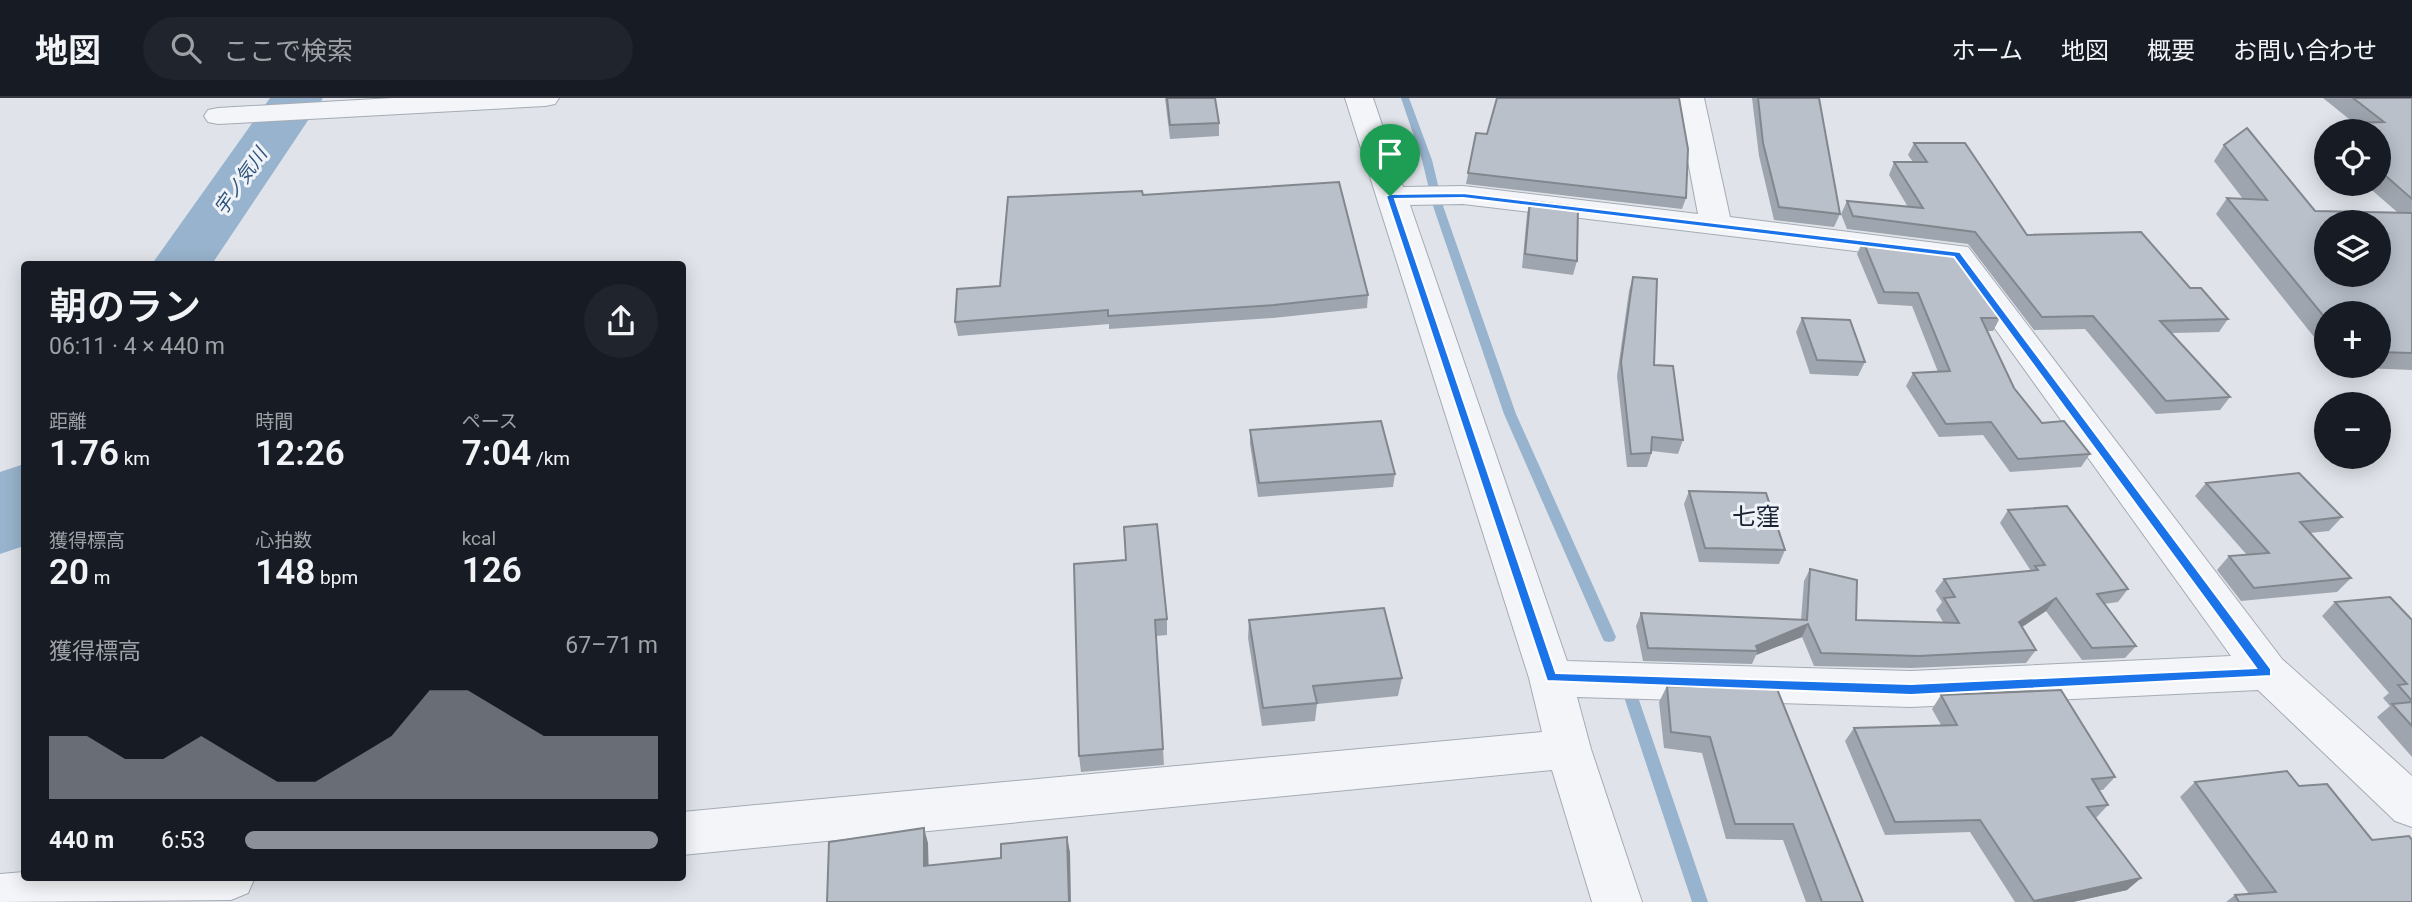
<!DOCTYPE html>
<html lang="ja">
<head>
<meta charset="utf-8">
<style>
	body { margin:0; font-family:Roboto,"Noto Sans JP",sans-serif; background:#20242c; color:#f1f3f6; height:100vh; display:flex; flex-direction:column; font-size:26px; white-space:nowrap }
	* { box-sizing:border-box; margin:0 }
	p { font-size:23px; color:#9ea1a6 }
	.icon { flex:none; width:38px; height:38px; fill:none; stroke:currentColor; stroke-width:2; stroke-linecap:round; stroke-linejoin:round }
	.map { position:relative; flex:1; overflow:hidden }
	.panel { position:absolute; left:21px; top:163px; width:665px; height:620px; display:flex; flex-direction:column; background:#171b24; border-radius:7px; box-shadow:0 4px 18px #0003 }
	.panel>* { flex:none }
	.fabs { position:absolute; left:2314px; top:21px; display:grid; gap:14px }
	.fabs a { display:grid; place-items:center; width:77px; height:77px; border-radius:50%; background:#171b24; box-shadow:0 4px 18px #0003; font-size:35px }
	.pin { position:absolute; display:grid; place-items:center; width:60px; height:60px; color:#fff; margin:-72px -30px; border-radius:50% 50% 50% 0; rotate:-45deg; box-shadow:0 0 7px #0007 }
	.pin .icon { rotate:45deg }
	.round { display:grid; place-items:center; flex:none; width:74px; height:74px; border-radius:37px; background:#20242c }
	.summary { display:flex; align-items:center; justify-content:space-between; height:119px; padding:0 28px }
	h1 { font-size:38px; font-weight:600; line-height:52px }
	.metrics { display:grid; grid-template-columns:repeat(3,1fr); gap:10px; height:119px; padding:7px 28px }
	.metrics div { display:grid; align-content:center }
	.metrics b { font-size:35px; font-weight:600 }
	.metrics small { font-size:19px; font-weight:400 }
	.metrics p { font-size:19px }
	.chart { height:196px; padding:14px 28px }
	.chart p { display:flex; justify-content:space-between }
	.chart svg { width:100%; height:126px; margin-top:7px; fill:#8c9099; opacity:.7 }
	ul { padding:0 28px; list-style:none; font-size:23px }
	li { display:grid; grid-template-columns:112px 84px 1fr; align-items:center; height:52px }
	li i { height:18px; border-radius:9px; background:#8c9099 }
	header { display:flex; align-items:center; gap:42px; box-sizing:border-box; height:98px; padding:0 35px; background:#171b24; border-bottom:2px solid #363941 }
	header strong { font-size:33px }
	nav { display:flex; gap:38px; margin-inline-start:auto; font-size:24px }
	.search { width:490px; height:63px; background:#20242c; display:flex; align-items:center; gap:18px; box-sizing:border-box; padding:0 24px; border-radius:38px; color:#9ea1a6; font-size:26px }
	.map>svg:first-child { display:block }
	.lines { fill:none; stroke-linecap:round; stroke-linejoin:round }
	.stream { fill:#98b3cd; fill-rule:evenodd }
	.river { fill:#98b3cd; fill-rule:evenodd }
	.minor-casing { stroke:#a5abb5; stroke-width:2 }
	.minor { fill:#f3f5f8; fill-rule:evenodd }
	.wall { fill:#9fa5ae }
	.shaded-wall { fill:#82868d }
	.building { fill:#b9c0ca; stroke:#82868d; stroke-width:2; fill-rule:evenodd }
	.route { fill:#1a73e8; stroke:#fff; stroke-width:2; fill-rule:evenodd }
	.labels { text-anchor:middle; stroke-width:6; stroke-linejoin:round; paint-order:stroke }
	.far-water-label { font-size:19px; font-style:italic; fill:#2e527a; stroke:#eff3f7 }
	.quarter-label { font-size:24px; fill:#192333; stroke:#eff3f7 }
</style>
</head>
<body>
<header>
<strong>地図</strong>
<div class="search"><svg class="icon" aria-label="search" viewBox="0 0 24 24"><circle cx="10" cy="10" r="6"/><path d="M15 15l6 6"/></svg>ここで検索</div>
<nav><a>ホーム</a><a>地図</a><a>概要</a><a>お問い合わせ</a></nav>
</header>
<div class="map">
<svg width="2412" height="804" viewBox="0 0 2412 804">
	<rect width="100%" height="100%" fill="#e0e4ea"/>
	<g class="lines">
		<g class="stream">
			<path d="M 1401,0 L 1409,0 L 1432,62 L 1439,91 L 1437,93 L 1434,94 L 1429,91 L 1422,62 Z"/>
			<path d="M 1437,102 L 1442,105 L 1516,316 L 1616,539 L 1614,543 L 1609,544 L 1604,543 L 1602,539 L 1504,316 L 1432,105 Z"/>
			<path d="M 1632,596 L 1637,598 L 1639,602 L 1708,804 L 1692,804 L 1625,602 L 1627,598 Z"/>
		</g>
		<g class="river">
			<path d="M 270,0 L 323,0 L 212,166 L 152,166 Z"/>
			<path d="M 24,366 L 24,448 L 0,456 L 0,374 Z"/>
		</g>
		<g class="minor-casing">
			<g id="minor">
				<path d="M 393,0 L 559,0 L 555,6 L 545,8 L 218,26 L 208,24 L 204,18 L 208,12 L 218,10 Z"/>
				<path d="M 1345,0 L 1373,0 L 1403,89 L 1463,88 L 1698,116 L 1676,0 L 1704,0 L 1730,119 L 1968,149 L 2282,561 L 2412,678 L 2412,729 L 2395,723 L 2258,592 L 1911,609 L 1577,599 L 1591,651 L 1642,804 L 1592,804 L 1552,672 L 682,757 L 682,714 L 1542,634 L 1529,580 ZM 1463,106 L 1947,164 L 2231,558 L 1911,573 L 1567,563 L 1410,107 Z"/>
				<path d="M 24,774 L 24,779 L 255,779 L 248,795 L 231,802 L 0,804 L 0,776 Z"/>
			</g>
		</g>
		<use href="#minor" class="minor"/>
	</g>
	<g class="wall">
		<path d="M 1165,0 L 1215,0 L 1219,25 L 1219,38 L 1170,41 Z"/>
		<path d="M 1752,0 L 1819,0 L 1840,116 L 1834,129 L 1774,122 L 1759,58 Z"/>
		<path d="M 2323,0 L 2412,0 L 2412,272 L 2338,269 L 2337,268 L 2378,268 L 2378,215 L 2326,215 L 2326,254 L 2216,116 L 2227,100 L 2243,101 L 2214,63 L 2224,47 L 2315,113 L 2397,114 L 2365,86 L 2378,86 L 2378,33 L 2345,33 L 2351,25 L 2354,25 Z"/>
		<path d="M 1476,35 L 1487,36 L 1686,100 L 1682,111 L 1466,86 Z"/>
		<path d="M 1914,45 L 2027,137 L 2190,190 L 2228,221 L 2219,234 L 2172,235 L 2230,299 L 2220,312 L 2156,316 L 2085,231 L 2034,232 L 1968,146 L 1847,131 L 1841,116 L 1847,103 L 1908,109 L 1889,77 L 1894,64 L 1913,64 L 1908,57 Z"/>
		<path d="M 1143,97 L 1368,197 L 1367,210 L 1273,220 L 1109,231 L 1109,226 L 958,238 L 955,224 L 1000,188 Z"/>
		<path d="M 1530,103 L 1577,163 L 1573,177 L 1522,170 L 1527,116 Z"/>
		<path d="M 1863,143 L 2000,220 L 1993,233 L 1987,233 L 2014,290 L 2042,325 L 2090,356 L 2081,369 L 2010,374 L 1983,337 L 1939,339 L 1906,288 L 1913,275 L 1938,274 L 1912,208 L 1878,206 L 1857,156 Z"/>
		<path d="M 1633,179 L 1654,267 L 1683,342 L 1678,356 L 1652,353 L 1647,369 L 1627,369 L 1617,278 L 1629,193 Z"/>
		<path d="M 1802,220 L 1865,264 L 1858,278 L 1810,276 L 1796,234 Z"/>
		<path d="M 1250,332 L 1395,376 L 1393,389 L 1258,399 L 1250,346 Z"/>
		<path d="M 2206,385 L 2342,419 L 2329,433 L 2310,435 L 2351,480 L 2337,494 L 2241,503 L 2217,472 L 2229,458 L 2247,457 L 2195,398 Z"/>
		<path d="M 1689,393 L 1785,452 L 1779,466 L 1699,464 L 1684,406 Z"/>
		<path d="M 2008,412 L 2128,491 L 2118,504 L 2104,506 L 2136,548 L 2125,560 L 2082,562 L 2046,513 L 2022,529 L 2036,552 L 2026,565 L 1911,570 L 1814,568 L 1802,539 L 1756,557 L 1752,566 L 1643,563 L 1636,528 L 1641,515 L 1801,522 L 1804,483 L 1810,471 L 1856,522 L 1943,524 L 1936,512 L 1942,504 L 1935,493 L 1944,481 L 2031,473 L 2000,425 Z"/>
		<path d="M 1074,466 L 1167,521 L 1167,537 L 1156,538 L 1164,667 L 1081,674 L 1079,658 Z"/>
		<path d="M 2335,504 L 2412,522 L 2412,659 L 2377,619 L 2390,608 L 2383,600 L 2389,595 L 2322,518 Z"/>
		<path d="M 1249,522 L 1402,580 L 1398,598 L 1317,606 L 1315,623 L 1262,628 L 1248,540 Z"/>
		<path d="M 1667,588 L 1863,804 L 1806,804 L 1783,742 L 1726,741 L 1702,655 L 1664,650 L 1659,604 Z"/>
		<path d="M 1941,597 L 2115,679 L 2103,692 L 2099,692 L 2108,707 L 2096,720 L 2141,780 L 2127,792 L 2073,804 L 2015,804 L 1970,734 L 1885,737 L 1845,643 L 1854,630 L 1941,627 L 1932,611 Z"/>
		<path d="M 2195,684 L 2299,688 L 2372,742 L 2412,804 L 2226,804 L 2235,797 L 2249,796 L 2180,699 Z"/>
	</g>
	<g class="shaded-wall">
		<path d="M 2056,500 L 2046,513 L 2010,537 L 2019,524 Z"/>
		<path d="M 1808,526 L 1802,539 L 1756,557 L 1758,553 L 1756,548 Z"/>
		<path d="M 924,730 L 928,745 L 929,782 L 924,768 Z"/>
		<path d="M 1067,739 L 1070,754 L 1071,804 L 1069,804 Z"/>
		<path d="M 2141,780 L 2127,792 L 2073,804 L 2033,804 Z"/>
	</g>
	<g class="building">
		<path d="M 1167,0 L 1215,0 L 1219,25 L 1170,27 Z"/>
		<path d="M 1497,0 L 1679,0 L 1688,51 L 1686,100 L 1468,75 L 1476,35 L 1487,36 Z"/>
		<path d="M 1758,0 L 1819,0 L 1840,116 L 1779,109 L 1763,45 Z"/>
		<path d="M 2353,0 L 2412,0 L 2412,101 L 2378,71 L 2378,56 L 2388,56 L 2378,48 L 2378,33 L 2361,33 L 2351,25 L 2384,24 Z"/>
		<path d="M 2247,30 L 2315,113 L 2412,115 L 2412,255 L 2378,254 L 2378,215 L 2326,215 L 2326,221 L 2227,100 L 2267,102 L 2224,47 ZM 2326,124 L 2378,124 L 2378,177 L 2326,177 Z"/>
		<path d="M 1914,45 L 1965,45 L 2027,137 L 2141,134 L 2190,190 L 2201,190 L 2228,221 L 2160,223 L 2230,299 L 2166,303 L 2093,218 L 2042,219 L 1975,134 L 1853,118 L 1847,103 L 1923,110 L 1894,64 L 1927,64 Z"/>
		<path d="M 1339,84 L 1368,197 L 1274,207 L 1108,218 L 1108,212 L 955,224 L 957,191 L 1000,188 L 1008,99 L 1142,93 L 1143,97 Z"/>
		<path d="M 1530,103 L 1578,109 L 1577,163 L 1525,156 Z"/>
		<path d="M 1863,143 L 1952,154 L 2000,220 L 1981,220 L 2014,290 L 2042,325 L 2064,323 L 2090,356 L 2018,361 L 1991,324 L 1946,326 L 1913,275 L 1950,273 L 1918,195 L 1884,194 Z"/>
		<path d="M 1633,179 L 1657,181 L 1654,267 L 1673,268 L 1683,342 L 1652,339 L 1651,355 L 1631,356 L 1621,264 Z"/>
		<path d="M 1802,220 L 1850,222 L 1865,264 L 1817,262 Z"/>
		<path d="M 1381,323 L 1395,376 L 1259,385 L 1250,332 Z"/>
		<path d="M 2299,375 L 2342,419 L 2300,424 L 2351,480 L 2254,490 L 2229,458 L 2269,455 L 2206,385 Z"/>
		<path d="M 1689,393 L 1766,395 L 1785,452 L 1705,450 Z"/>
		<path d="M 2067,408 L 2128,491 L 2097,496 L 2136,548 L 2092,550 L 2056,500 L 2019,524 L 2036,552 L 1919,558 L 1821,555 L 1808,526 L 1756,548 L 1758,553 L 1648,550 L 1641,515 L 1807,522 L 1810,471 L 1857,482 L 1856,522 L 1959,525 L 1944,500 L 1955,499 L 1944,481 L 2038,472 L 2035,468 L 2045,467 L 2008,412 Z"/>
		<path d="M 1157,426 L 1167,521 L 1155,522 L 1163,651 L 1079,658 L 1074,466 L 1126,462 L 1124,429 Z"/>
		<path d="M 2390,499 L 2412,522 L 2412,603 L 2398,587 L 2407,586 L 2335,504 Z"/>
		<path d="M 1384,510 L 1402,580 L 1313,588 L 1317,605 L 1263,610 L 1249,522 Z"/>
		<path d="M 1667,588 L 1777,591 L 1863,804 L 1822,804 L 1793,726 L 1735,726 L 1710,639 L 1671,634 Z"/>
		<path d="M 2061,592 L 2115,679 L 2092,681 L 2108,707 L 2087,709 L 2141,780 L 2034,803 L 1980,722 L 1895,724 L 1854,630 L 1957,627 L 1941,597 Z"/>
		<path d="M 2412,604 L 2412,628 L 2392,606 Z"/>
		<path d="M 2287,673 L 2299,688 L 2327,686 L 2372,742 L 2409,738 L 2412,742 L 2412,804 L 2239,804 L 2235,797 L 2276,794 L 2195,684 Z"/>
		<path d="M 924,730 L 924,768 L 1001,760 L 1001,746 L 1067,739 L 1069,804 L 827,804 L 829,744 Z"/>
	</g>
	<path class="route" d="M 1463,95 L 1960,154 L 2271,571 L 2271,578 L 1911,597 L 1547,583 L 1386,98 L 1390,96 ZM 1463,100 L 1954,159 L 2256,570 L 1911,586 L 1556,575 L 1395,101 Z"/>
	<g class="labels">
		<g class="far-water-label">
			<text transform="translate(240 83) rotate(-55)" y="7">宇ノ気川</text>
		</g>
		<g class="quarter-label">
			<text x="1756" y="427">七窪</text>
		</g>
	</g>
</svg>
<div class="fabs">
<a><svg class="icon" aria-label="locate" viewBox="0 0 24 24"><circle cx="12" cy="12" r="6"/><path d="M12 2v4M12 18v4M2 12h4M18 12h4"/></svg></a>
<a><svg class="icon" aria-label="layers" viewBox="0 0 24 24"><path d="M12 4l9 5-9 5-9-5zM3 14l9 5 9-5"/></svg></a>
<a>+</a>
<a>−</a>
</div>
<div class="pin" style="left:1390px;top:98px;background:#1e9e55"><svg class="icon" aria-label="arrive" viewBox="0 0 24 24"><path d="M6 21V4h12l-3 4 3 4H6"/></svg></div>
<section class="panel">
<div class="summary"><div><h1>朝のラン</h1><p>06:11 · 4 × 440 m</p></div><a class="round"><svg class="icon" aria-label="share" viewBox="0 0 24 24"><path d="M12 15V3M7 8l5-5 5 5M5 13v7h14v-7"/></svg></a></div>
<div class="metrics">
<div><p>距離</p><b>1.76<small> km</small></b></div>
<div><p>時間</p><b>12:26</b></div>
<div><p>ペース</p><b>7:04<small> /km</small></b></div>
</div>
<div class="metrics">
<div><p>獲得標高</p><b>20<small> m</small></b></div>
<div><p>心拍数</p><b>148<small> bpm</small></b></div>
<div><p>kcal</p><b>126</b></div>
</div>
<div class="chart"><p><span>獲得標高</span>67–71 m</p>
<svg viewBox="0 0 160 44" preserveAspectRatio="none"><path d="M0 44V22L10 22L20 30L30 30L40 22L50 30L60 38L70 38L80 30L90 22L100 6L110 6L120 14L130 22L140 22L150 22L160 22V44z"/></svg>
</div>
<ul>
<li><b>440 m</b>6:53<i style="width:100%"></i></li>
</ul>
</section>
</div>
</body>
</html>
